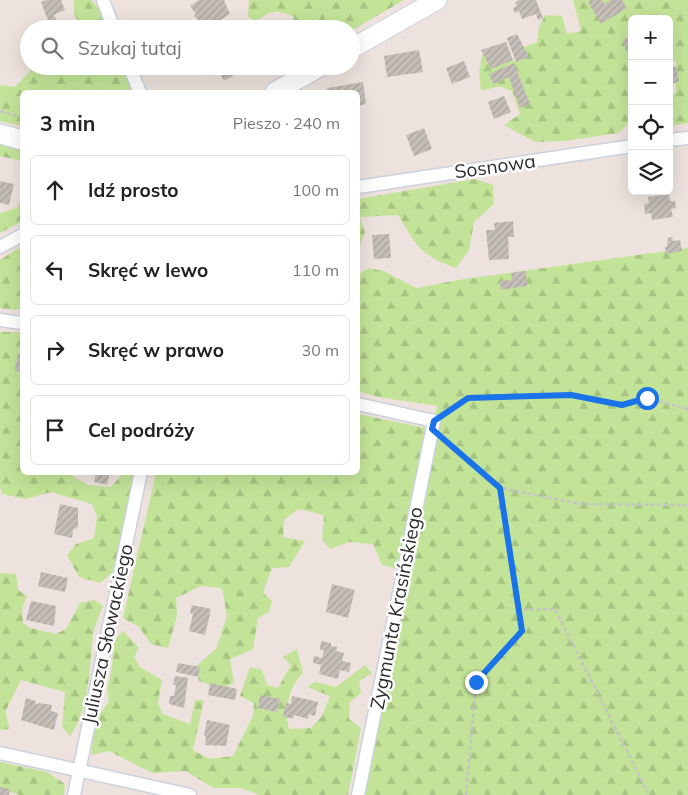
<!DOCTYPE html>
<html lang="pl">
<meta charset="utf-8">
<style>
:root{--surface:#fff;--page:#f2f2f2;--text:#222;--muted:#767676;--line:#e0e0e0}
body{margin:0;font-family:Mulish,sans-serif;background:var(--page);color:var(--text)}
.controls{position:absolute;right:15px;top:15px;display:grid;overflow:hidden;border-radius:8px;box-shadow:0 5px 20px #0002}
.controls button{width:45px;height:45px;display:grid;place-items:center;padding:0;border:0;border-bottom:1px solid var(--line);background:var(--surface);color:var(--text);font:25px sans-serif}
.stop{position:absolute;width:15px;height:15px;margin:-11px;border:4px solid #1a73e8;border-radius:50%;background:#fff}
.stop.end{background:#1a73e8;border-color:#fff;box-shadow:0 1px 5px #0008}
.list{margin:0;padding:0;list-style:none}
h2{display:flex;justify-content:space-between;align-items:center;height:65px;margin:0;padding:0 20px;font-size:21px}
h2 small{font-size:16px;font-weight:400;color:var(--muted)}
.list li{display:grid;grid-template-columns:32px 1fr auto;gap:15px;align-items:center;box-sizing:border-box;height:70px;margin:0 10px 10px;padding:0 10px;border:1px solid var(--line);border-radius:8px}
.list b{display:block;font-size:19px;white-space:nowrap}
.list em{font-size:16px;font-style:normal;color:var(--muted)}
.icon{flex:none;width:28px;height:28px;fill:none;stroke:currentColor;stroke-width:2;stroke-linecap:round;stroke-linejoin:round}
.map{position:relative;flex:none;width:688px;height:795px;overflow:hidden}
.search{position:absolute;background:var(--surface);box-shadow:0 5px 20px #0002;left:20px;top:20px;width:340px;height:55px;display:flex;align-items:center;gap:12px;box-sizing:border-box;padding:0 18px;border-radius:28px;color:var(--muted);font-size:19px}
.panel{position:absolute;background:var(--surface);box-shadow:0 5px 20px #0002;left:20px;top:90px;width:340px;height:385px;border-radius:8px}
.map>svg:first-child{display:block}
.forest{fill:url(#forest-firs)}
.building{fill:url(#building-hatch)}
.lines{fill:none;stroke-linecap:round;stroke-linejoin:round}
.street-casing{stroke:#cbd2dd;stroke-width:15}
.secondary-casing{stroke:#cbd2dd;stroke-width:21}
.path{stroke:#c4c4c4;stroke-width:2.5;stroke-dasharray:4 2.5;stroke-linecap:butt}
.street{stroke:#fff;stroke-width:12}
.secondary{stroke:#fff;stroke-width:19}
.route{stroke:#1a73e8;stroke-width:6}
.labels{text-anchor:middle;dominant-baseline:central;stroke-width:5;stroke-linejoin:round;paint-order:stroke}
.street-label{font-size:19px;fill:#2b2b2b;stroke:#fff}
</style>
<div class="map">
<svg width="688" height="795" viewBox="0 0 688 795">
<defs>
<pattern id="forest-firs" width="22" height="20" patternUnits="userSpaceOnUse" patternTransform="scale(1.25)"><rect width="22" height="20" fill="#c3e498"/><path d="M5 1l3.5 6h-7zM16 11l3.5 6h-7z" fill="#a8c483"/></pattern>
<pattern id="building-hatch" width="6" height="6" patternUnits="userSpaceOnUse" patternTransform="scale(1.25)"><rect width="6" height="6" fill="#c5beb8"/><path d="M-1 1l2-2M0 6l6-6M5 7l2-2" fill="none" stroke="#a9a39e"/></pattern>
</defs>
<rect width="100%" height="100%" fill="#ede2dd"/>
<g class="forest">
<polygon points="74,0 91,0 99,8 104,29 82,29 74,14"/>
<path d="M249 0H404L351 31V29H290L294 17C276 8 271 11 256 21L248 17Z"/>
<polygon points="573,0 688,0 688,123 669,126 669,100 676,91 676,61 669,59 669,19 632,19 632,119 619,133 564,141 535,142 504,125 520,114 512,91 500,86 481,91 479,72 483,53 504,57 517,62 521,48 537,42 539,27 545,15 562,16 567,34 581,31"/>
<polygon points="37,66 124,66 130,74 130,92 22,92 22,126 0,121 0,85 15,87 32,69"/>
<polygon points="0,142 22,148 22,161 0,156"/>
<path d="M475 179 493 185 494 204 474 222 469 250 456 268C418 254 418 247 398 215L360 217 365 233 358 250V199Z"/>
<polygon points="22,197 22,221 0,233 0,213 17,208"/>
<polygon points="22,246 22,308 15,310 0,308 0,260"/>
<polygon points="688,248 688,795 359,795 405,571 382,565 373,544 349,542 330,549 322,539 324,515 298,509 284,520 283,537 305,541 289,567 272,568 263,593 272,601 269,612 258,618 253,649 230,659 234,683 222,689 199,681 196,666 216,649 227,616 222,588 201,586 176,598 177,616 168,648 151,644 139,627 123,618 156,473 358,472 358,414 430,429 414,527 437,406 378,397 358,391 358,275 368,268 384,271 416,288 464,279"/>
<polygon points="0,332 22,332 22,472 73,473 73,476 88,485 111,487 123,473 139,474 112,573 100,583 79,577 67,555 76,544 94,538 97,516 92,504 51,492 25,499 2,494 0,487"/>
<path d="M0 573 16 574 18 590 27 596 22 609 23 623 30 628 56 634 66 629 80 603 95 600 103 606C99 615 95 625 93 635 89 669 90 708 70 736L62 727 65 692 21 680 5 712 10 729 0 730Z"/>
<path d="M123 631 139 648 134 657 140 667 162 680 158 703 163 714 190 724 195 700H204L193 750 209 759 233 756 253 716 254 703 240 696 250 667 262 670 267 685 278 688 291 665 283 657 297 649 303 673C289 686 284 710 289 729L311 728 322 716 330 696 307 687 315 682 336 687 365 665 372 673 359 681 361 693 350 702 349 719 361 728 348 795H260L241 788H213L186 771 152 773 109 751 91 755 96 718 109 702 107 691 112 667 114 641Z"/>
<polygon points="0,762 47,772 65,784 64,795 20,795 0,789"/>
</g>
<g class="building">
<polygon points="46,0 61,0 65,10 54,15 60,29 35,29 49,23 41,2"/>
<polygon points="199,0 224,0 230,14 211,26 207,20 201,23 194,16 196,14 190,6"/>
<polygon points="520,0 536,0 543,18 538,20 536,14 522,19 519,11 515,13 513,8 517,6 515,2"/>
<polygon points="591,0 602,0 604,4 611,0 622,0 627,8 601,24 588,2"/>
<polygon points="517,34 529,57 516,62 507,38"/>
<polygon points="632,37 632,49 626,51 623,39"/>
<polygon points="506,42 513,60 491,69 481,50"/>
<polygon points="419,50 423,72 387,77 384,56"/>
<polygon points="464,61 470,77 452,84 446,68"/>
<polygon points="514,63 530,104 520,108 509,77 493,84 489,74"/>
<polygon points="207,66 244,66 245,68 224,81 218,70 211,74"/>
<polygon points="669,67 676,67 679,81 671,85 672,97 669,97"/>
<polygon points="363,82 366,104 358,106 358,92 328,92 327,88"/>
<polygon points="504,96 511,112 494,119 488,102"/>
<polygon points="424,128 432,149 414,156 406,135"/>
<polygon points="0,181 14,184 9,205 0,203"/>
<polygon points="669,194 670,201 675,201 676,208 671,209 673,217 652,220 651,213 645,214 644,204 649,203 648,197"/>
<polygon points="513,221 514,237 508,237 509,259 489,260 486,230 495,230 494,223"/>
<polygon points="389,234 391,258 374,259 372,235"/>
<polygon points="672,237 673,241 680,240 682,251 666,254 665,247 667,247 668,238"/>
<polygon points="526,271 527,286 501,290 500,281 512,280 511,273"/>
<polygon points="18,353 22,354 22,371 15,370"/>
<polygon points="96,472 110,472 107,485 94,482"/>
<polygon points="60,504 78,508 78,527 73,530 72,538 54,534"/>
<polygon points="41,572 68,578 65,592 38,586"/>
<polygon points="332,584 355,590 348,618 326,612"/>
<polygon points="31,601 56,606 54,626 26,620"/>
<polygon points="192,605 211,609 205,635 189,631 193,614 190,613"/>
<polygon points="321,641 331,643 331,646 337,647 336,651 344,653 342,661 351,663 349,672 340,670 338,679 319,674 321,665 313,663 314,656 322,658 324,650 320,650"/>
<polygon points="178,663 200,667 198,677 176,672"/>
<polygon points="175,676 188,678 184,708 169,704 170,696 174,696 176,685 173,685"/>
<polygon points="210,683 237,689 235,700 208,695"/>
<polygon points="260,695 280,699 277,712 258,708"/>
<polygon points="292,696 318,702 315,716 309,714 308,719 294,715 293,719 283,716 286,703 291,704"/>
<polygon points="26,698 35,701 36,705 39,703 52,705 51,711 58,713 54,730 21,720"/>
<polygon points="207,720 230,725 226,746 205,745 206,737 204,736"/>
<polygon points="0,787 10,789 9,795 0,795"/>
</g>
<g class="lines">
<defs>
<g id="street">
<polyline points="103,0 114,29"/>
<polyline points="129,66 140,92"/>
<polyline points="669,140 688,138"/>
<polyline points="358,187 632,146"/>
<polyline points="0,247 22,235"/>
<polyline points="0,320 22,323"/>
<polyline points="358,404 434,421 358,795"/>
<polyline points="0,753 190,795"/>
<polyline points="74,795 141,472"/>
</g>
<g id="secondary">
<polyline points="351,49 437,0"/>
<polyline points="275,92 321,66"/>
<polyline points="0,134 22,140"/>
</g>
</defs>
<use href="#street" class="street-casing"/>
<use href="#secondary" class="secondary-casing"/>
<g class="path">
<polyline points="0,111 22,117"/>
<polyline points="445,413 468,398 571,395 622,405 647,398 688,409"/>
<polyline points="443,439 500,488 581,504 688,505"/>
<polyline points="517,610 555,609 649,795"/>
<polyline points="466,795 476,682 522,631 500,488"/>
</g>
<use href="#street" class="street"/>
<use href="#secondary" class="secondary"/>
</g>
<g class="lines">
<polyline class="route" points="476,682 522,631 500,488 432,429 434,421 468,398 571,395 622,405 647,398"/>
</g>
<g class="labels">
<g class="street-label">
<text transform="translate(495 166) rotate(-8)">Sosnowa</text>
<text transform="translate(396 608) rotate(-79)">Zygmunta Krasińskiego</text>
<text transform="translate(107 634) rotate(-78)">Juliusza Słowackiego</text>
</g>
</g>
</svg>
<div class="controls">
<button>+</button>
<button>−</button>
<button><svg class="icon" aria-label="locate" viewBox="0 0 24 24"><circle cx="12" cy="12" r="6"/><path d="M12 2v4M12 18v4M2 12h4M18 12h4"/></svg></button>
<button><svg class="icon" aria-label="layers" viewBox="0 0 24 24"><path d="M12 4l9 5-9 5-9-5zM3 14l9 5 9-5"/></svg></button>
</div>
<div class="stop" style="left:647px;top:398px"></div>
<div class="stop end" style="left:476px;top:682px"></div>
<div class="search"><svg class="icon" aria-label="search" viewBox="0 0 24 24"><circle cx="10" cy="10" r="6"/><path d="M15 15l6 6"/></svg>Szukaj tutaj</div>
<section class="panel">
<h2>3 min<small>Pieszo · 240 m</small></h2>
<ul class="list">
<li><svg class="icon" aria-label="ahead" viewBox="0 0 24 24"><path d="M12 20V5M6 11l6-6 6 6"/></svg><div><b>Idź prosto</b></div><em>100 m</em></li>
<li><svg class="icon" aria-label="left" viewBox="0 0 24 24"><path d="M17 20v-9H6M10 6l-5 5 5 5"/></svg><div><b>Skręć w lewo</b></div><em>110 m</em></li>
<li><svg class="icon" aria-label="right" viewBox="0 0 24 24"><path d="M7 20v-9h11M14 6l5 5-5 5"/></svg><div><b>Skręć w prawo</b></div><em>30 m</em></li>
<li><svg class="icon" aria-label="arrive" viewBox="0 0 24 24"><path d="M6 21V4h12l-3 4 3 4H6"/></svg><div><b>Cel podróży</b></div></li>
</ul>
</section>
</div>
